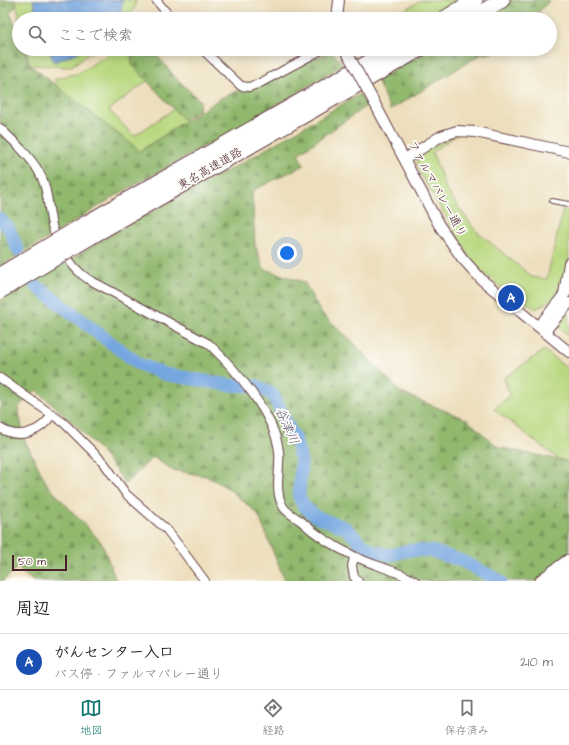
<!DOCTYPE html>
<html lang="ja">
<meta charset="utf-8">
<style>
:root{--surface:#fff;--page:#f6f6f6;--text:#222;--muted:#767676;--line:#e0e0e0;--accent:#0f766e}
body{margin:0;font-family:"Architects Daughter","Klee One",sans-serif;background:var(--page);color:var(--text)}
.scale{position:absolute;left:12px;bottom:10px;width:55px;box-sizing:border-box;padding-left:4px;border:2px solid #4a1f2b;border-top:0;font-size:11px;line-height:14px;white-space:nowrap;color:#4a1f2b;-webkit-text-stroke:3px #fdfcf7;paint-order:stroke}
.you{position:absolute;left:287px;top:253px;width:14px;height:14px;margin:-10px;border:3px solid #fff;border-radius:50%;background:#1a73e8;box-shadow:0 0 0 6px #1a73e833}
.badge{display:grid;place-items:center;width:26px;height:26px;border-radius:50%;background:var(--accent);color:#fff;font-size:13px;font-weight:700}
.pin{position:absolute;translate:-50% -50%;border:2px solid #fff;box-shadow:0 1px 4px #0006}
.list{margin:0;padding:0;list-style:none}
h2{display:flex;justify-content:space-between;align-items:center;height:52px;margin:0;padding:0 16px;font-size:17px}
h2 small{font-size:13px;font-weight:400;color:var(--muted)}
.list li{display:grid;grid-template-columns:26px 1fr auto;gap:12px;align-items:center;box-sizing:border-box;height:56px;padding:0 16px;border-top:1px solid var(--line)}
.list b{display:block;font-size:15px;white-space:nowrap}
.list p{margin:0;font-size:13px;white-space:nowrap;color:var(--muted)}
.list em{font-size:13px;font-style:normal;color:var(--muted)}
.icon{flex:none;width:22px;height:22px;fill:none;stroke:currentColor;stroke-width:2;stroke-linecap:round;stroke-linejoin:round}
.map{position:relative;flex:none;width:569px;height:581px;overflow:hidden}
.search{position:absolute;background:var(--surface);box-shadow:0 2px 10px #0003;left:12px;right:12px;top:12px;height:44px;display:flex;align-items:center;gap:10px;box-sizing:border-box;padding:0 14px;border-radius:22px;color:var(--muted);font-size:15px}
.sheet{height:108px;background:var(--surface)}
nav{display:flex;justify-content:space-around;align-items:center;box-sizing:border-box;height:56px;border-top:1px solid var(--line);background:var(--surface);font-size:11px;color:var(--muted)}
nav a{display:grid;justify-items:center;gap:2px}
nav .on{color:var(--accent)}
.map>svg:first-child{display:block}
.grass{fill:#b8d87f;stroke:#817c55}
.forest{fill:url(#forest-firs);stroke:#6e6c4c}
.water{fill:url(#water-ripples);stroke:#606286}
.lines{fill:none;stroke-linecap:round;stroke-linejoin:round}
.river{stroke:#75a6e0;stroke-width:13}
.service-casing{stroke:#623c41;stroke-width:6}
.minor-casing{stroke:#623c41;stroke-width:10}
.tertiary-casing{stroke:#623c41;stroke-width:12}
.motorway-casing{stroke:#623c41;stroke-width:17}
.service{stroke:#fff;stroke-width:4}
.minor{stroke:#fff;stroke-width:8}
.tertiary{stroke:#fff;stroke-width:10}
.motorway{stroke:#fff;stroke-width:15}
.tertiary-bridge-casing{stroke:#623c41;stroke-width:12;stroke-linecap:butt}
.motorway-bridge-casing{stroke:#623c41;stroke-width:17;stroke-linecap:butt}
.tertiary-bridge{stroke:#fff;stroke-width:10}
.motorway-bridge{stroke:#fff;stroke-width:15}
.labels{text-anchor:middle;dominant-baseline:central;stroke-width:3.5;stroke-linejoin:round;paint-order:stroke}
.street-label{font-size:12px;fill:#4a1f2b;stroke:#fdfcf7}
.water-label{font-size:13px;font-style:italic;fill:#5b5573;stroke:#fdfcf7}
</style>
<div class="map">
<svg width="569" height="581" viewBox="0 0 569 581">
<defs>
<pattern id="forest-firs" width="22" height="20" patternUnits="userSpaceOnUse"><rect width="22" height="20" fill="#92b86e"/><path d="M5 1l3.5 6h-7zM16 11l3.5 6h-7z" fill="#79955b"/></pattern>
<pattern id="water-ripples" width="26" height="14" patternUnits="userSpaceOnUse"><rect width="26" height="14" fill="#75a6e0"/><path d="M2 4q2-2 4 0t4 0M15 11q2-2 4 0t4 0" fill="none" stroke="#6287b6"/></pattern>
</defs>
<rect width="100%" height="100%" fill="#fdfcf7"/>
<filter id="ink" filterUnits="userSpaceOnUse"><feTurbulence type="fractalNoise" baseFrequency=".025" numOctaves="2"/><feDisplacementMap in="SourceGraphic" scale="8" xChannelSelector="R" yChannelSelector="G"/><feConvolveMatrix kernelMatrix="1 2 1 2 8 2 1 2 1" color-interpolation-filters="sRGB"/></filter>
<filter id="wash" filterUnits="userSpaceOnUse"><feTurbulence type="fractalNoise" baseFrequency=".012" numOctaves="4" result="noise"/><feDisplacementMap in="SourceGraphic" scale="16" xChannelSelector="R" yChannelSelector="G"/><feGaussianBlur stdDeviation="0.9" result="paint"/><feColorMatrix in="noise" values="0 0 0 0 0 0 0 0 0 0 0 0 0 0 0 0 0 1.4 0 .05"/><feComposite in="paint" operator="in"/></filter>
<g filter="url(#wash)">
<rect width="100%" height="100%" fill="#eddfbd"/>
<g class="grass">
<polygon points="16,0 136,0 134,10 127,19 19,19"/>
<polygon points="421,0 457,0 427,19 390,19"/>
<polygon points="26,49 96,49 70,67 30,65"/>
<polygon points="116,49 125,49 147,81 109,110 134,136 174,109 185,121 140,151 56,86 55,79 79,73"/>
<polygon points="458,134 432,152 447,191 475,230 532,277 547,279 563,209 569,210 569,281 554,298 536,309 504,290 474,265 420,173 417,163 417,153"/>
<polygon points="569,310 569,336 555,324"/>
<polygon points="544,350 569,370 569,462 558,459 494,409 510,395 504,378"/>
</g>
<g class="forest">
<polygon points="0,0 16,0 16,7 10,12 19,36 19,49 24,49 30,65 140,151 221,98 332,51 343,65 236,129 122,192 0,267"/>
<polygon points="510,0 550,0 532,19 481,19"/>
<polygon points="132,49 152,49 175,77 200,101 199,110 184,120 132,65"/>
<polygon points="431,49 497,49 492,53 480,55 390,110 377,80"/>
<path d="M360 94 366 106 298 154 304 165 252 191 255 245 264 269 304 282 321 313 352 341 401 393 466 419 498 447 569 462V581H286L282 574 258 514 228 488 206 476 172 470 153 457 125 484C102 447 68 418 36 390L18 407 24 439 48 486 102 543 116 581H33L17 568 3 581H0V301L140 218 240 164Z"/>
</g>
<g class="water">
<polygon points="33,0 123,0 119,19 38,19"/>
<polygon points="49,49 86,49 54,62"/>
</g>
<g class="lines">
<g class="river">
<polyline points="0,219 9,229 18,250"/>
<polyline points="35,285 139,364 164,374 228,385 258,386 273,395 296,442 301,461 299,497 304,506 315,516 346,528 361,543 374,552 391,555 409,550 431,551 462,561 500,581"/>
</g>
</g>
</g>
<g filter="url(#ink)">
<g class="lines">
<defs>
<polyline id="service" points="552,201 569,204"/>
<g id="minor">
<polyline points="156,0 172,19"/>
<polyline points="202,49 241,86 249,87 260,83 323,49"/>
<path d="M0 128C15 143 33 158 42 178 49 194 48 212 53 229 60 247 72 269 88 279L209 344C235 369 274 413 279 451 281 469 273 492 284 508 288 513 295 517 301 521 316 535 335 547 354 556 374 566 396 570 415 581"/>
<polyline points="0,378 64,423 104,463 126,494 167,530 205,581"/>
<path d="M0 428C18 440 41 433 52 414"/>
<polyline points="354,557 352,566 354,577 358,581"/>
</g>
<g id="tertiary">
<polyline points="337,19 339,0"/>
<polyline points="374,102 439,225 462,258 482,280 569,352"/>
<polyline points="405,159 441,136 457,131 475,132 569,152"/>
<polyline points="564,294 569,263"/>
<polyline points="539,326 568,290"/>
<polyline points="545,331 569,303"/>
</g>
<g id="motorway">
<polyline points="444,19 475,0"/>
<polyline points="471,19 502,0"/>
<polyline points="85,224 392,49"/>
<polyline points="92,236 420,49"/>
<polyline points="543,581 569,562"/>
<polyline points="562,581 569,576"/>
</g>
</defs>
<use href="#service" class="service-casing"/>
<use href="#minor" class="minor-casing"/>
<use href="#tertiary" class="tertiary-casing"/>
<use href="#motorway" class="motorway-casing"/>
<use href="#service" class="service"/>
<use href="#minor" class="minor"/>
<use href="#tertiary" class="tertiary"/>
<use href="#motorway" class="motorway"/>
<defs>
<polyline id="tertiary-bridge" points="345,49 374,102"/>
<g id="motorway-bridge">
<polyline points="0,275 85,224"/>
<polyline points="0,291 92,236"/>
</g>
</defs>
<use href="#tertiary-bridge" class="tertiary-bridge-casing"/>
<use href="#motorway-bridge" class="motorway-bridge-casing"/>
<use href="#tertiary-bridge" class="tertiary-bridge"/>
<use href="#motorway-bridge" class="motorway-bridge"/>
</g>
</g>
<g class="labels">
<g class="street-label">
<text transform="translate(210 169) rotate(-30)">東名高速道路</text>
<text transform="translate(437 189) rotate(61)">ファルマバレー通り</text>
</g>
<g class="water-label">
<text transform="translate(287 426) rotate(66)">谷津川</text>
</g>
</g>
</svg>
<div class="scale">50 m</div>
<div class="you"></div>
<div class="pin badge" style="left:511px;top:298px;background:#1a4fb4">A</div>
<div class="search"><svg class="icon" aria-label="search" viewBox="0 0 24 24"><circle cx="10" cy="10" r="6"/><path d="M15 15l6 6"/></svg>ここで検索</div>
</div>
<section class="sheet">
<h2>周辺<small></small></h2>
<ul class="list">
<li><span class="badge" style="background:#1a4fb4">A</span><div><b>がんセンター入口</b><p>バス停 · ファルマバレー通り</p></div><em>210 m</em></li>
</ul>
</section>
<nav>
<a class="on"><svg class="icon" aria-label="map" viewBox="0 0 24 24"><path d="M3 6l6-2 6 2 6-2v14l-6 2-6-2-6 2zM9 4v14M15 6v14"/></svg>地図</a>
<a><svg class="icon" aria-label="directions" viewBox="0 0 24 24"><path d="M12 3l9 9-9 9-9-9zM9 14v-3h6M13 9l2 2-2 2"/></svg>経路</a>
<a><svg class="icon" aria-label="saved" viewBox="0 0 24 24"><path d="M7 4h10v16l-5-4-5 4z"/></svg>保存済み</a>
</nav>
